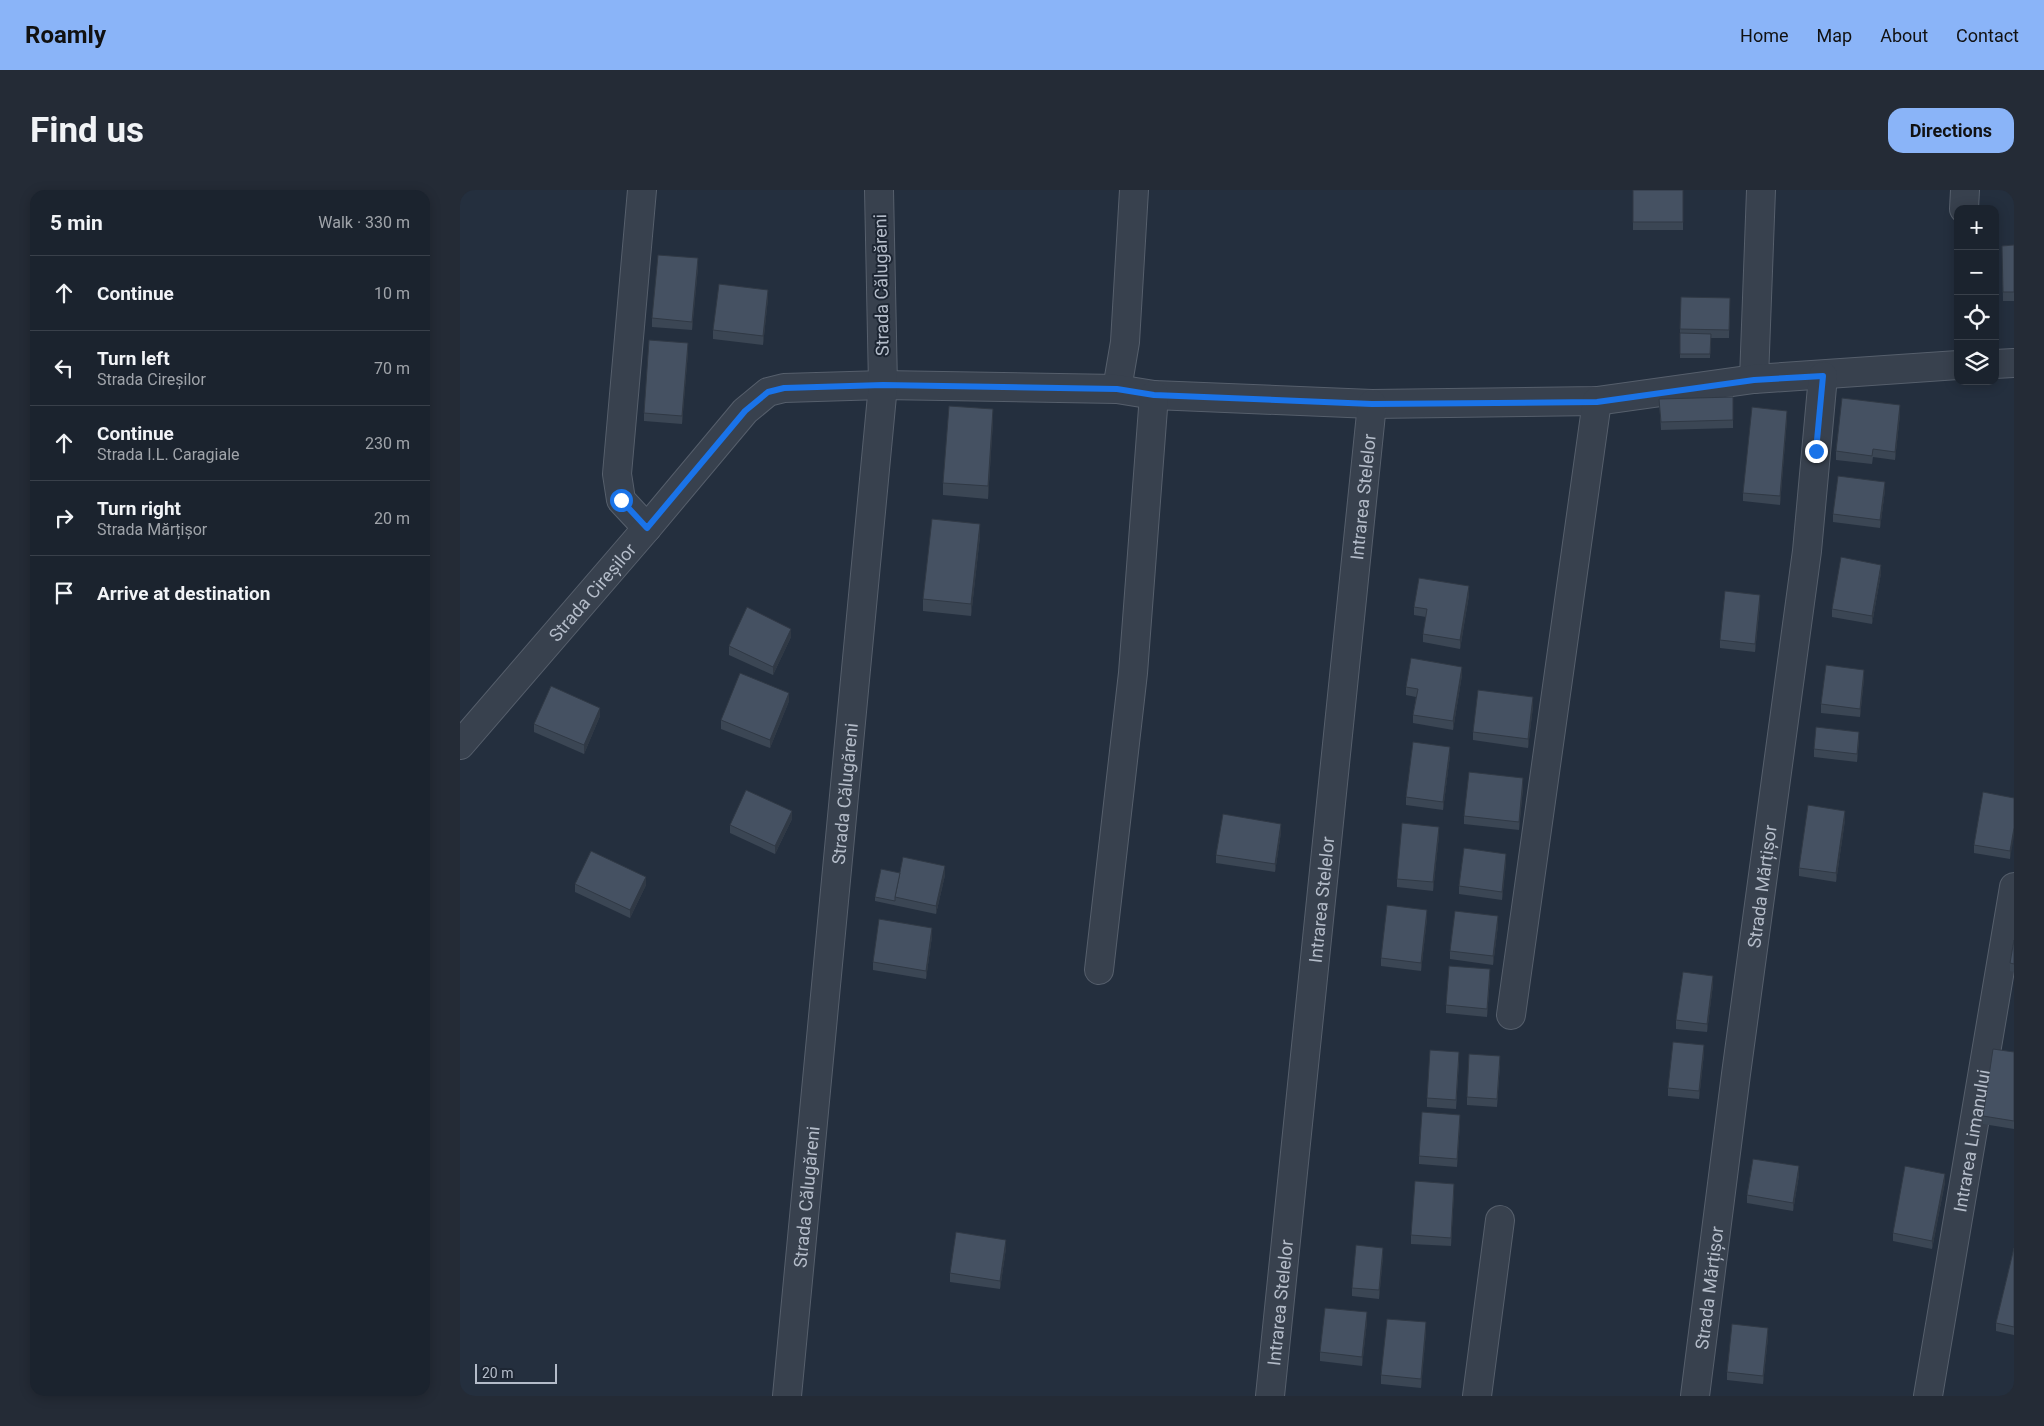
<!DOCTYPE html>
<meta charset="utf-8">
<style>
:root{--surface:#1b232e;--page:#242b36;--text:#f1f3f6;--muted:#a0a4aa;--line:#39404a;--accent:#8ab4f8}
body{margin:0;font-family:Roboto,sans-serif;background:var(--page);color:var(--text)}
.controls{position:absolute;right:15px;top:15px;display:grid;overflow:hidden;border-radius:10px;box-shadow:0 2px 12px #0003}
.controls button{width:45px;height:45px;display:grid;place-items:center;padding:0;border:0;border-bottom:1px solid var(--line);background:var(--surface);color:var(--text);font:25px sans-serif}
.scale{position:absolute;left:15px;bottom:12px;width:82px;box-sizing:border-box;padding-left:5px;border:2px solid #b4bcc9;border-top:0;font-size:14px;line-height:18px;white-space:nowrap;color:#b4bcc9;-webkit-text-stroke:4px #1d2633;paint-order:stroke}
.stop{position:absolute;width:15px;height:15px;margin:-11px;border:4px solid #1a73e8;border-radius:50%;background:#fff}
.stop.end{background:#1a73e8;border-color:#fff;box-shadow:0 1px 5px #0008}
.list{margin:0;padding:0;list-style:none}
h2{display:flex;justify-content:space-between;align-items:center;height:65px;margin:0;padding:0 20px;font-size:21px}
h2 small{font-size:16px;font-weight:400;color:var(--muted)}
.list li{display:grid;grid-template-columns:32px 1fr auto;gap:15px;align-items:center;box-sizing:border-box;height:75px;padding:0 20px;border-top:1px solid var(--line)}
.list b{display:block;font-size:19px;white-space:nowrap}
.list p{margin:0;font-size:16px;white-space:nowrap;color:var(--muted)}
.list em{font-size:16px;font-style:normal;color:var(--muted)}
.icon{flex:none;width:28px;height:28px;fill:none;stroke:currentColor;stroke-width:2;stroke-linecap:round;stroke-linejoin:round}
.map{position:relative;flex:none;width:1554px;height:1206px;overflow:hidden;border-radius:15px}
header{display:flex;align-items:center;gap:30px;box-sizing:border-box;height:70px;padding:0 25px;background:var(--accent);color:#111}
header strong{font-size:24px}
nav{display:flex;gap:28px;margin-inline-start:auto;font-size:18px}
.intro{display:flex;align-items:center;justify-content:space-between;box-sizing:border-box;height:120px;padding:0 30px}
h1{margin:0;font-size:35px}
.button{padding:12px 22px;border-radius:15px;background:var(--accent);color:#111;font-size:18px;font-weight:700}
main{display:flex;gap:30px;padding:0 30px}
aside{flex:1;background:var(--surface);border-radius:15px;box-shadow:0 2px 12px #0003}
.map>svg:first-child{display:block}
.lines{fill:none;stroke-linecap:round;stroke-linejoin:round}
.minor-casing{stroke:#565f6c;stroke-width:30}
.minor{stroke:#38414e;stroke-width:28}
.wall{fill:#3b4654}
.shaded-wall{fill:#303945}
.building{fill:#455162;stroke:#303945}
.route{stroke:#1a73e8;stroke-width:6}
.labels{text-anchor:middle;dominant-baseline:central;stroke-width:4;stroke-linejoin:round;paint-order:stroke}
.street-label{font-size:18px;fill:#b4bcc9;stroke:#1d2633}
</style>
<header>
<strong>Roamly</strong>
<nav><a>Home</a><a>Map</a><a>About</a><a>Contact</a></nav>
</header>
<div class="intro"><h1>Find us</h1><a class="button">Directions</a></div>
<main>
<aside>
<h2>5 min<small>Walk · 330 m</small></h2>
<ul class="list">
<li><svg class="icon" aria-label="ahead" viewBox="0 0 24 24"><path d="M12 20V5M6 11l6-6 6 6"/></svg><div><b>Continue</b></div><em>10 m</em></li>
<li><svg class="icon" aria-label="left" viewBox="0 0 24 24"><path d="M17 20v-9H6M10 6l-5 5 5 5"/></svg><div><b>Turn left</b><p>Strada Cireșilor</p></div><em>70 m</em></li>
<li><svg class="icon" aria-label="ahead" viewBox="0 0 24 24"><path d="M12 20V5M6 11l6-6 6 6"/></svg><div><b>Continue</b><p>Strada I.L. Caragiale</p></div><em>230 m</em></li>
<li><svg class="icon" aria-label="right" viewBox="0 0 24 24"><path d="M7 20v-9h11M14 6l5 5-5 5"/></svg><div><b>Turn right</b><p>Strada Mărțișor</p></div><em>20 m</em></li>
<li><svg class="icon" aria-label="arrive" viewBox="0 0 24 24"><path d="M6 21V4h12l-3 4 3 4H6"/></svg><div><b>Arrive at destination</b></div></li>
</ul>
</aside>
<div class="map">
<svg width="1554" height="1206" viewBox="0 0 1554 1206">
<rect width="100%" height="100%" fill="#242f3e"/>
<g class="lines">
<defs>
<g id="minor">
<polyline points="182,0 157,284 161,310 187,338"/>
<polyline points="1504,19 1505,0"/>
<polyline points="1535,174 1554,173"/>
<polyline points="1294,189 1301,0"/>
<polyline points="657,199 665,152 674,0"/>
<path id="s1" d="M0 555 187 338 285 221 308 202 324 198 423 195 657 199 694 205 912 214 1137 211 1294 189 1498 175"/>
<polyline points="639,780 673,483 694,205"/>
<polyline points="1051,825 1137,211"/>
<path id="s2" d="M327 1206 423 195 419 0"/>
<path id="s3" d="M810 1206 912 214"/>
<polyline points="1017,1206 1040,1030"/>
<path id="s4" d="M1235 1206 1276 884 1347 361 1363 186"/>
<path id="s5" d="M1468 1206 1554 697"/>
</g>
</defs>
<use href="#minor" class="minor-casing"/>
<use href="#minor" class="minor"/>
</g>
<g class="wall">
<rect x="1173" y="0" width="50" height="40"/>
<polygon points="1554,55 1554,111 1543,111 1542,56"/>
<polygon points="238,77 232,140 192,137 192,128"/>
<polygon points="308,108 303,155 253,149 253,140"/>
<polygon points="1270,108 1269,148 1251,148 1250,168 1220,168 1220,139"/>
<polygon points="228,162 222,234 184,231 184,223"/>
<polygon points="1273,207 1273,238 1201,240 1199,209"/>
<polygon points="1440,224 1435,270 1413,267 1412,274 1376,270 1376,261"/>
<polygon points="1327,229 1320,315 1283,311 1283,303"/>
<polygon points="533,231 528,309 483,305 483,293"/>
<polygon points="1425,300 1420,338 1373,332 1373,324"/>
<polygon points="520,346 511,426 463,421 463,409"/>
<polygon points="1421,383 1412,434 1372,427 1372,419"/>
<polygon points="1009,405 1000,459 963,452 963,444 966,427 954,425 954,417"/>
<polygon points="1300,413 1295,462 1260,458 1260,450"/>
<polygon points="331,447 313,485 269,465 269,456"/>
<polygon points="1002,485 993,540 953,533 953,525 956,507 946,505 946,497"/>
<polygon points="1404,488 1400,527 1361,523 1361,514"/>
<polygon points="329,511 310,558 261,539 261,530"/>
<polygon points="1073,516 1068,558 1013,550 1013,542"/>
<polygon points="140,526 124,564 74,542 74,534"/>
<polygon points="1399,550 1397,572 1354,567 1354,559"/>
<polygon points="990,565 983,620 946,615 946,607"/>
<polygon points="1063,597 1059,640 1004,634 1004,626"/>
<polygon points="1554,608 1550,669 1514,663 1514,655"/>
<polygon points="332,629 315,664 270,643 270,635"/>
<polygon points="1385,630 1376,692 1339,686 1339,678"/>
<polygon points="821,642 815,682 756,673 756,665"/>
<polygon points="979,645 973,701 937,697 937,689"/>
<polygon points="1046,672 1042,710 999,704 999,696"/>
<polygon points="440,683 485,685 476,724 415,711 415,707"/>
<polygon points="115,694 186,695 170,728 115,702"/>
<polygon points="967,728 961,781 921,776 921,768"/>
<polygon points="1038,735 1033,775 990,769 990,761"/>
<polygon points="472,746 466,789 413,780 413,772"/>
<polygon points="1554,750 1554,782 1550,781 1550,773"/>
<polygon points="1030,788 1027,827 986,823 986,815"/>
<polygon points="1253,794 1247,842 1216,839 1216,830"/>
<polygon points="1554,862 1554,939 1523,934 1523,926"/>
<polygon points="1244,863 1239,909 1208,906 1208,898"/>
<polygon points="999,871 996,919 967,917 967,908"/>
<polygon points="1040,875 1037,917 1007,915 1007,907"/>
<polygon points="1000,933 997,977 959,974 959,966"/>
<polygon points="1339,985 1333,1021 1287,1013 1287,1005"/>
<polygon points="1485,992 1472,1059 1433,1051 1433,1043"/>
<polygon points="994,1002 991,1056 951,1054 951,1045"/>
<polygon points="546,1058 540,1099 490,1092 490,1083"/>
<polygon points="1554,1058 1554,1145 1536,1141 1536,1133"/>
<polygon points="923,1066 919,1109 892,1106 892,1098"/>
<polygon points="907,1131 902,1176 860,1171 860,1162"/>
<polygon points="966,1141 961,1198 921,1194 921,1185"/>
<polygon points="1308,1147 1303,1194 1267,1190 1267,1182"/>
</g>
<g class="shaded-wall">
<polygon points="238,68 238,77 232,140 232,132"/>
<polygon points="308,100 308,108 303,155 303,146"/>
<polygon points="228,153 228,162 222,234 222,226"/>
<polygon points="1440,215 1440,224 1435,270 1435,262"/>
<polygon points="533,219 533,231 528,309 528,296"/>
<polygon points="1327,221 1327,229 1320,315 1320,306"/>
<polygon points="1425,292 1425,300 1420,338 1420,330"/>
<polygon points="520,334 520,346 511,426 511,414"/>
<polygon points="1421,375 1421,383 1412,434 1412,426"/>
<polygon points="1009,396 1009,405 1000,459 1000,450"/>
<polygon points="1300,405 1300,413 1295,462 1295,454"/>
<polygon points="331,439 331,447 313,485 313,477"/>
<polygon points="1002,477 1002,485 993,540 993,531"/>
<polygon points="1404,480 1404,488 1400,527 1400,519"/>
<polygon points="329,503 329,511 310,558 310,550"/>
<polygon points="1073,507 1073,516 1068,558 1068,549"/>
<polygon points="140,518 140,526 124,564 124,555"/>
<polygon points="1399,542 1399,550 1397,572 1397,564"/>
<polygon points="990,557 990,565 983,620 983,612"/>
<polygon points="1063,588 1063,597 1059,640 1059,632"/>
<polygon points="332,621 332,629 315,664 315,656"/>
<polygon points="1385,621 1385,630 1376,692 1376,683"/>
<polygon points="821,634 821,642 815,682 815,674"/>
<polygon points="979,637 979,645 973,701 973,692"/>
<polygon points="1554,638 1554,646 1550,669 1550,661"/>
<polygon points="1046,664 1046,672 1042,710 1042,702"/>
<polygon points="485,676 485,685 476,724 476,716"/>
<polygon points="186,687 186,695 170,728 170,720"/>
<polygon points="967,720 967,728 961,781 961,773"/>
<polygon points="1038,726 1038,735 1033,775 1033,766"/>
<polygon points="472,738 472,746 466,789 466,781"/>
<polygon points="1030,779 1030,788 1027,827 1027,819"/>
<polygon points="1253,786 1253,794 1247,842 1247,834"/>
<polygon points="1244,855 1244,863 1239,909 1239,901"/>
<polygon points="1000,925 1000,933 997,977 997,969"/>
<polygon points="1339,976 1339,985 1333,1021 1333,1013"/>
<polygon points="1485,984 1485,992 1472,1059 1472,1051"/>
<polygon points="994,994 994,1002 991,1056 991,1048"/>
<polygon points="546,1050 546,1058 540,1099 540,1091"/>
<polygon points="923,1058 923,1066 919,1109 919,1100"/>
<polygon points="907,1122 907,1131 902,1176 902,1167"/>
<polygon points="966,1132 966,1141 961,1198 961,1189"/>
<polygon points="1308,1138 1308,1147 1303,1194 1303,1186"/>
</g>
<g class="building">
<rect x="1173" y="0" width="50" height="32"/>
<polygon points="1554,55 1554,102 1543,102 1542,56"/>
<polygon points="198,65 238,68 232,132 192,128"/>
<polygon points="259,94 308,100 303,146 253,140"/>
<polygon points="1221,107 1270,108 1269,140 1220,139"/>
<polygon points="1220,143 1251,144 1250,164 1220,164"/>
<polygon points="189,150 228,153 222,226 184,223"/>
<polygon points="1273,207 1273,230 1201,232 1199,209"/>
<polygon points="1382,208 1440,215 1435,262 1413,259 1412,266 1376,261"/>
<polygon points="489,216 533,219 528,296 483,293"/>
<polygon points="1292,217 1327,221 1320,306 1283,303"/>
<polygon points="1378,286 1425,292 1420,330 1373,324"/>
<polygon points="472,329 520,334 511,414 463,409"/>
<polygon points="1381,367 1421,375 1412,426 1372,419"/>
<polygon points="959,388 1009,396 1000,450 963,444 967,419 954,417"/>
<polygon points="1265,401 1300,405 1295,454 1260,450"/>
<polygon points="287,417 331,439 313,477 269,456"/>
<polygon points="951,468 1002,477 993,531 953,525 958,499 946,497"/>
<polygon points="1366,475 1404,480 1400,519 1361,514"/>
<polygon points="280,483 329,503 310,550 261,530"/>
<polygon points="91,496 140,518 124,555 74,534"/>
<polygon points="1018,500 1073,507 1068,549 1013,542"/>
<polygon points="1356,537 1399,542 1397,564 1354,559"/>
<polygon points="953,552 990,557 983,612 946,607"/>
<polygon points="1009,582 1063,588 1059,632 1004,626"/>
<polygon points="286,600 332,621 315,656 270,635"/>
<polygon points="1523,602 1554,608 1554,638 1550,661 1514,655"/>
<polygon points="1348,615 1385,621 1376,683 1339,678"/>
<polygon points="763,624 821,634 815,674 756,665"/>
<polygon points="942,633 979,637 973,692 937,689"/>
<polygon points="1004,658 1046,664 1042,702 999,696"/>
<polygon points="131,661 186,687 170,720 115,694"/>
<polygon points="443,667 485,676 476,716 435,707"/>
<polygon points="421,679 440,683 435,707 435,711 415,707"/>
<polygon points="927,715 967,720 961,773 921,768"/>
<polygon points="995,721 1038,726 1033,766 990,761"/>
<polygon points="419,729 472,738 466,781 413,772"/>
<polygon points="1554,750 1554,774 1550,773"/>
<polygon points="989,776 1030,779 1027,819 986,815"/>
<polygon points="1223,782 1253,786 1247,834 1216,830"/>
<polygon points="1213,852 1244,855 1239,901 1208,898"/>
<polygon points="1533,859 1554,862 1554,931 1523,926"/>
<polygon points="970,860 999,862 996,910 967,908"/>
<polygon points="1009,864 1040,866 1037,909 1007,907"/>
<polygon points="962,922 1000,925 997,969 959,966"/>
<polygon points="1293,969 1339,976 1333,1013 1287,1005"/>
<polygon points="1445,976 1485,984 1472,1051 1433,1043"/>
<polygon points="955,991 994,994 991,1048 951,1045"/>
<polygon points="496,1042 546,1050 540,1091 490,1083"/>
<polygon points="896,1055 923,1058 919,1100 892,1098"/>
<polygon points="1554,1058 1554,1137 1536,1133"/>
<polygon points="865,1118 907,1122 902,1167 860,1162"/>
<polygon points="927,1129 966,1132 961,1189 921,1185"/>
<polygon points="1272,1134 1308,1138 1303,1186 1267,1182"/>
</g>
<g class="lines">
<polyline class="route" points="161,310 187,338 285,221 308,202 324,198 423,195 657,199 694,205 912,214 1137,212 1294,190 1363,186 1356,261"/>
</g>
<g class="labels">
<g class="street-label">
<text transform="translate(421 95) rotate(-91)">Strada Călugăreni</text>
<text stroke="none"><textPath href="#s3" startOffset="904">Intrarea Stelelor</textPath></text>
<text stroke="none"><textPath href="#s1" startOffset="202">Strada Cireșilor</textPath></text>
<text stroke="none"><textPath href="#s2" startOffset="605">Strada Călugăreni</textPath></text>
<text stroke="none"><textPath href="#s4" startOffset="514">Strada Mărțișor</textPath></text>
<text stroke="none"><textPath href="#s3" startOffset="499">Intrarea Stelelor</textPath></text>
<text stroke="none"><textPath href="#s5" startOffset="259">Intrarea Limanului</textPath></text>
<text stroke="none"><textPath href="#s2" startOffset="200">Strada Călugăreni</textPath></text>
<text stroke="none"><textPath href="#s4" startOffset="109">Strada Mărțișor</textPath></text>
<text stroke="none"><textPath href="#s3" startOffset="94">Intrarea Stelelor</textPath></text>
</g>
</g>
</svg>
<div class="controls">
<button>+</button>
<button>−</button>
<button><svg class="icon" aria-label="locate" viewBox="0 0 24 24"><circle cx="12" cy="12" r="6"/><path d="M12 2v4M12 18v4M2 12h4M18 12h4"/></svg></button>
<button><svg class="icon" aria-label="layers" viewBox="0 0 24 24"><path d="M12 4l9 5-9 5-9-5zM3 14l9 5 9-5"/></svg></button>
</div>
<div class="scale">20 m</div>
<div class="stop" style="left:161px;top:310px"></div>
<div class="stop end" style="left:1356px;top:261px"></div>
</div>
</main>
